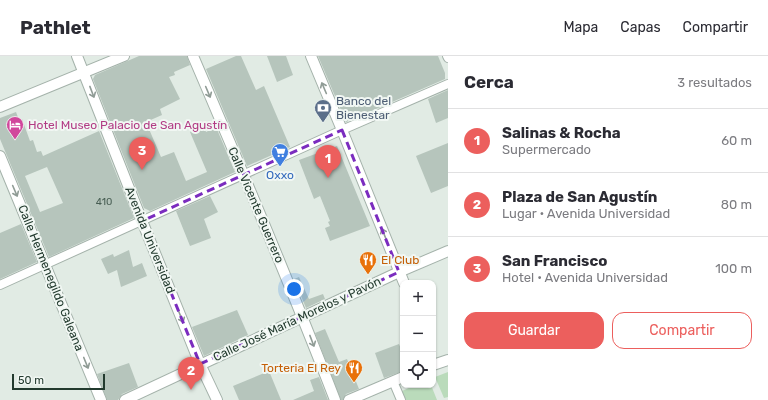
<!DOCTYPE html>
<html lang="es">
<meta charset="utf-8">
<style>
:root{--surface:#fff;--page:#f2f2f3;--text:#2b2b33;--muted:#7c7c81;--line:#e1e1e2;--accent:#ec5f5d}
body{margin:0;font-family:Rubik,sans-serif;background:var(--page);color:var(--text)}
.controls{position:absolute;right:12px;bottom:12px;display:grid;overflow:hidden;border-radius:8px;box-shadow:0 1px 3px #0004}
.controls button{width:36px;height:36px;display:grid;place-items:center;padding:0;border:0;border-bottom:1px solid var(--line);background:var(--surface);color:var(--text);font:20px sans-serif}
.scale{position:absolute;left:12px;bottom:10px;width:93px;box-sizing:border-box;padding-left:4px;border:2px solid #223a2e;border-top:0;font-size:11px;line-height:14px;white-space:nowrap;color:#223a2e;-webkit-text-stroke:3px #f1f7f3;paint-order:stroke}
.you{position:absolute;left:294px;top:233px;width:14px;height:14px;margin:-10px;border:3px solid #fff;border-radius:50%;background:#1a73e8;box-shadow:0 0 0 6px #1a73e833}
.badge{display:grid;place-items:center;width:26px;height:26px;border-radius:50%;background:var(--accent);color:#fff;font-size:13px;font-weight:700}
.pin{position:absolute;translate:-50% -33px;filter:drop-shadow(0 1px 2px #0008)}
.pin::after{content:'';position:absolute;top:21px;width:14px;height:12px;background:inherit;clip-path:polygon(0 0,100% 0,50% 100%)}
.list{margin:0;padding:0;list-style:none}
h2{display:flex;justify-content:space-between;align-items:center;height:52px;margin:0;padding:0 16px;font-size:17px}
h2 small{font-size:13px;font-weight:400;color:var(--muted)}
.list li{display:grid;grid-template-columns:26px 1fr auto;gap:12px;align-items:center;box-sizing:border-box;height:64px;padding:0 16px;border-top:1px solid var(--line)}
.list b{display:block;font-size:15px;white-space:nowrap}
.list p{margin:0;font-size:13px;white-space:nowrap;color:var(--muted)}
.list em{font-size:13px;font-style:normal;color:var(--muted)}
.actions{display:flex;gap:8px;padding:12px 16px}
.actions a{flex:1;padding:9px 0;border:1px solid var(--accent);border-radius:12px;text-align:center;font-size:14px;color:var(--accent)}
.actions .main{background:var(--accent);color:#fff}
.icon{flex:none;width:22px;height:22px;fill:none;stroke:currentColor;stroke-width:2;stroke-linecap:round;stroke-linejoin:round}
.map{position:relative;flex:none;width:448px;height:344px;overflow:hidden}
header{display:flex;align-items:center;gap:24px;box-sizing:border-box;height:56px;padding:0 20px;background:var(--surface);border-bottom:1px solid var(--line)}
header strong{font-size:19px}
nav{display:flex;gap:22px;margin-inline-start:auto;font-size:14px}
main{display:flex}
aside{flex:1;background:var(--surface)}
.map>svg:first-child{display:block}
.green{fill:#badbbb}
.building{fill:#b6c5bc;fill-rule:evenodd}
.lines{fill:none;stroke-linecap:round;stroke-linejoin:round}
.pedestrian-casing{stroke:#a4b2aa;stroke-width:10}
.minor-casing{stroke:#a4b2aa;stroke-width:12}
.pedestrian{stroke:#fff;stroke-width:8}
.minor{stroke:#fff;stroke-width:10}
.oneway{stroke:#909c96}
.marked{fill:none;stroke:#7b2cbf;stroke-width:3;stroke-dasharray:8 5;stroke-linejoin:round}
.labels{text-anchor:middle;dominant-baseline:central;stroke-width:4;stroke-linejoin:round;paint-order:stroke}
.number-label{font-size:10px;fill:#475d52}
.service-label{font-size:12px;fill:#4e5e75;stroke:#f1f7f3;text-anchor:start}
.hotel-label{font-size:12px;fill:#b23c85;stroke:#f1f7f3;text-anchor:start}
.shop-label{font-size:12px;fill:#366cbe;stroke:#f1f7f3}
.street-label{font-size:12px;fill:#223a2e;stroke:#f1f7f3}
.food-label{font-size:12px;fill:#c56008;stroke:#f1f7f3;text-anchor:start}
</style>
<header>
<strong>Pathlet</strong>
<nav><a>Mapa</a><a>Capas</a><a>Compartir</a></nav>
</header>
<main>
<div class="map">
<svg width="448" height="344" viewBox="0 0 448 344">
<rect width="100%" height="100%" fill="#e1ebe4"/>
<g class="green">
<polygon points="448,316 448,341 444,342 435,321"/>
<polygon points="416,329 431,329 437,344 406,344 402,335"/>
</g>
<g class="building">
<polygon points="139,0 187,0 190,9 174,16 175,19 169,21 180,43 160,53 162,59 146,66 161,101 174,96 186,125 207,116 190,76 204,70 206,76 216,71 235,116 150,155 144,152 93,23 95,19"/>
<polygon points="236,0 241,0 256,34 264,30 290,91 247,110 206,13"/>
<polygon points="267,0 286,0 293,19 277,26"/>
<polygon points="318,0 438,0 445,17 445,23 346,66"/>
<polygon points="448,34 448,62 436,67 428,43"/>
<path d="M16 56 19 64 22 63 30 85 33 84 37 96 41 95 43 100 99 75 134 162 49 201 0 83V62ZM47 111 63 147 40 156 25 120Z"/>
<polygon points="448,87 448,130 431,137 416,100"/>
<polygon points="337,90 370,170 330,185 325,172 330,170 328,166 330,165 320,140 314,143 299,104"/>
<polygon points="210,140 218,156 204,163 211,182 190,190 176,155"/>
<polygon points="21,168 37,206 0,223 0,177"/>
<polygon points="129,194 133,211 142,207 147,220 121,231 117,214 108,218 101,203 113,198 114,201"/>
<polygon points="299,221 309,243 323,238 325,243 306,252 294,223"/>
<polygon points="237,254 248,279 204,300 192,271"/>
<polygon points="325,273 339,306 347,303 359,333 346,338 343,344 341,344 315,277"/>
<polygon points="399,288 403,298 403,315 384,322 375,297"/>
<polygon points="129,307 138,331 122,338 118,344 107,344 97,318"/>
<polygon points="269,315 281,344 239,344 233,330"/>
<polygon points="319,321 328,344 293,344 314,335 310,324"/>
</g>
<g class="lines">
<defs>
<g id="pedestrian">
<polyline points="447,0 448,2"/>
<polyline points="0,229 342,74 448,28"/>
<polyline points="393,325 401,344"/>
</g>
<g id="minor">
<polyline points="77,0 142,165 200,308 217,344"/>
<path d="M193 0C242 114 290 228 335 344"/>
<polyline points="311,0 342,74 404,227"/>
<polyline points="0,51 124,0"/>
<polyline points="0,100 101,344"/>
<polyline points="433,309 448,304"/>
<polyline points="125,344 399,216 448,195"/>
<polyline points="349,344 403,321"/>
</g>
</defs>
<use href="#pedestrian" class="pedestrian-casing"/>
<use href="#minor" class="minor-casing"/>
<use href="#pedestrian" class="pedestrian"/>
<use href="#minor" class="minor"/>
</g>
<defs><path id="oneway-shaft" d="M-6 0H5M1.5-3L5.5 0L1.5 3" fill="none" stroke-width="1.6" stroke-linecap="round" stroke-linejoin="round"/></defs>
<g class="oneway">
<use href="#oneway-shaft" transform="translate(324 32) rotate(-113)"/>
<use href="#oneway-shaft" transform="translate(92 36) rotate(69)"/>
<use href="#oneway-shaft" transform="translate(208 36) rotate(67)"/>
<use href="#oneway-shaft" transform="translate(15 135) rotate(67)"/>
<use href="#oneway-shaft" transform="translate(384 178) rotate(-112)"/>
<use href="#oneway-shaft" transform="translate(181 261) rotate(68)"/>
<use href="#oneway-shaft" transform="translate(312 285) rotate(69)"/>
<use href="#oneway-shaft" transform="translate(86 307) rotate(68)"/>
</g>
<path class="marked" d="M342 74 399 216 200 308 142 165Z"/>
<defs>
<symbol id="bank-pin" viewBox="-11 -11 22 30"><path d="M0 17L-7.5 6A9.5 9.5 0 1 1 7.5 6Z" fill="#5c6f8a" stroke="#f1f7f3"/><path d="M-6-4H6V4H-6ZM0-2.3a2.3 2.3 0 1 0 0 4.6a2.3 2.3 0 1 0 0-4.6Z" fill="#fff"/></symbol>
<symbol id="hotel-pin" viewBox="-11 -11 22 30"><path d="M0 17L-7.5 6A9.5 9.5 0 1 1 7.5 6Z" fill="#d1479c" stroke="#f1f7f3"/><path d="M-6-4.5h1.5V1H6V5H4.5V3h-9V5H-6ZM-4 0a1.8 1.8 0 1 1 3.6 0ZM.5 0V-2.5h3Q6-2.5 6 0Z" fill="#fff"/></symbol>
<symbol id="supermarket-pin" viewBox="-11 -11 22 30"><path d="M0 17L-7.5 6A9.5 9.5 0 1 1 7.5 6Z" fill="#3f7fe0" stroke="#f1f7f3"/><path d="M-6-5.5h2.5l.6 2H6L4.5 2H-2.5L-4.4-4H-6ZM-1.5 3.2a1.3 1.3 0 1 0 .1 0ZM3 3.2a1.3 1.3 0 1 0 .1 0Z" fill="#fff"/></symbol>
<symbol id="restaurant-pin" viewBox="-11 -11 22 30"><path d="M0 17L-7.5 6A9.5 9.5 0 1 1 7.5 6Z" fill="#e8710a" stroke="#f1f7f3"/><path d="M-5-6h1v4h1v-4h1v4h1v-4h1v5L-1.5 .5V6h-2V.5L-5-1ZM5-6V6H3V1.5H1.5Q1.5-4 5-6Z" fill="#fff"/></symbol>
</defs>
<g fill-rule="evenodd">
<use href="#bank-pin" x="313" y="42" width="20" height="27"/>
<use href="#hotel-pin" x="5" y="59" width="20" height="27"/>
<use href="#supermarket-pin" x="270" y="86" width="20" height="27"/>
<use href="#restaurant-pin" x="358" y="194" width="20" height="27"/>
<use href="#restaurant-pin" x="344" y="302" width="20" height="27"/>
</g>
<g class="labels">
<g class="number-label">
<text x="104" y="146">410</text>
</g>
<g class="service-label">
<text x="336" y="45">Banco del<tspan x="336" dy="14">Bienestar</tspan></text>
</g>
<g class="hotel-label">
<text x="28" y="69">Hotel Museo Palacio de San Agustín</text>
</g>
<g class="shop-label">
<text x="280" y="119">Oxxo</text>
</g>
<g class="street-label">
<text transform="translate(256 149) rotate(67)">Calle Vicente Guerrero</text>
<text transform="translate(150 184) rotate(68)">Avenida Universidad</text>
<text transform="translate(51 222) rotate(68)">Calle Hermenegildo Galeana</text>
<text transform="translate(297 263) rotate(-25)">Calle José María Morelos y Pavón</text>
</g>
<g class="food-label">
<text x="381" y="204">El Club</text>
<text x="341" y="312" text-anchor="end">Torteria El Rey</text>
</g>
</g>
</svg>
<div class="controls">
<button>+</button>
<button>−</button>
<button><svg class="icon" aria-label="locate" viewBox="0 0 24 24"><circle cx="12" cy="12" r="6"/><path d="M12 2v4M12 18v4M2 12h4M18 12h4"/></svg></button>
</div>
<div class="scale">50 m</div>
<div class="you"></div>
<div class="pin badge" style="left:328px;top:122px">1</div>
<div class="pin badge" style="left:191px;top:334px">2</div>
<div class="pin badge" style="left:142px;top:114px">3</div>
</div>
<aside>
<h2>Cerca<small>3 resultados</small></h2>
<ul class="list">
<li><span class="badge">1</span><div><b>Salinas &amp; Rocha</b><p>Supermercado</p></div><em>60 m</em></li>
<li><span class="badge">2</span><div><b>Plaza de San Agustín</b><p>Lugar · Avenida Universidad</p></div><em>80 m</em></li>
<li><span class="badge">3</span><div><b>San Francisco</b><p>Hotel · Avenida Universidad</p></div><em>100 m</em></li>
</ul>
<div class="actions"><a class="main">Guardar</a><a>Compartir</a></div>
</aside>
</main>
